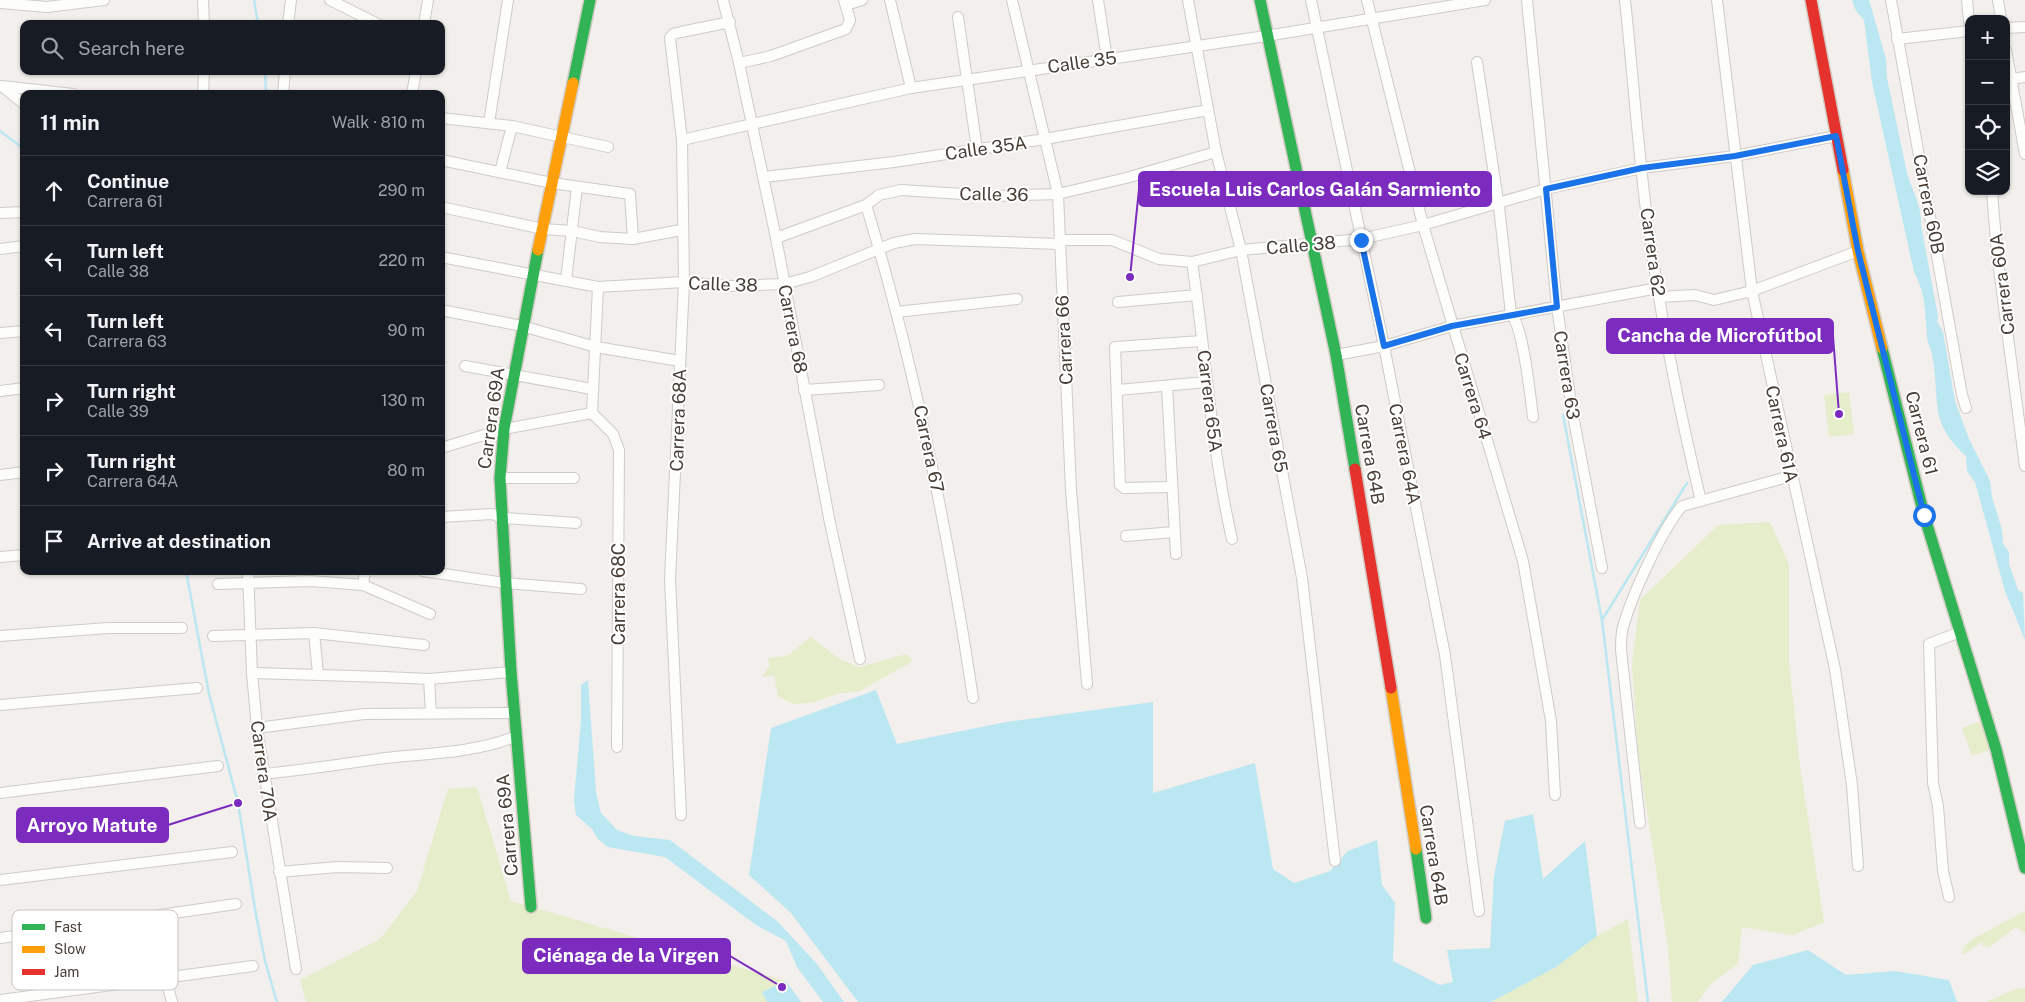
<!DOCTYPE html>
<meta charset="utf-8">
<style>
:root{--surface:#171b24;--page:#20242c;--text:#f1f3f6;--muted:#9ea1a6;--line:#363941}
body{margin:0;font-family:"Public Sans",sans-serif;background:var(--page);color:var(--text)}
.controls{position:absolute;right:15px;top:15px;display:grid;overflow:hidden;border-radius:10px;box-shadow:0 1px 4px #0004}
.controls button{width:45px;height:45px;display:grid;place-items:center;padding:0;border:0;border-bottom:1px solid var(--line);background:var(--surface);color:var(--text);font:25px sans-serif}
.stop{position:absolute;width:15px;height:15px;margin:-11px;border:4px solid #1a73e8;border-radius:50%;background:#fff}
.stop.end{background:#1a73e8;border-color:#fff;box-shadow:0 1px 5px #0008}
.list{margin:0;padding:0;list-style:none}
h2{display:flex;justify-content:space-between;align-items:center;height:65px;margin:0;padding:0 20px;font-size:21px}
h2 small{font-size:16px;font-weight:400;color:var(--muted)}
.list li{display:grid;grid-template-columns:32px 1fr auto;gap:15px;align-items:center;box-sizing:border-box;height:70px;padding:0 20px;border-top:1px solid var(--line)}
.list b{display:block;font-size:19px;white-space:nowrap}
.list p{margin:0;font-size:16px;white-space:nowrap;color:var(--muted)}
.list em{font-size:16px;font-style:normal;color:var(--muted)}
.icon{flex:none;width:28px;height:28px;fill:none;stroke:currentColor;stroke-width:2;stroke-linecap:round;stroke-linejoin:round}
.map{position:relative;flex:none;width:2025px;height:1002px;overflow:hidden}
.search{position:absolute;background:var(--surface);box-shadow:0 1px 4px #0004;left:20px;top:20px;width:425px;height:55px;display:flex;align-items:center;gap:12px;box-sizing:border-box;padding:0 18px;border-radius:10px;color:var(--muted);font-size:19px}
.panel{position:absolute;background:var(--surface);box-shadow:0 1px 4px #0004;left:20px;top:90px;width:425px;height:485px;border-radius:10px}
.map>svg:first-child{display:block}
.green{fill:#e6edca}
.water{fill:#bae7f2}
.lines{fill:none;stroke-linecap:round;stroke-linejoin:round}
.stream{stroke:#bae7f2;stroke-width:2.5}
.street-casing{stroke:#cfcbc7;stroke-width:12}
.fast-casing{stroke:#d3ccc4;stroke-width:14}
.slow-casing{stroke:#d3ccc4;stroke-width:14}
.jam-casing{stroke:#d3ccc4;stroke-width:14}
.street{stroke:#fdfdfc;stroke-width:10}
.fast{stroke:#30b455;stroke-width:11}
.slow{stroke:#ff9f0a;stroke-width:11}
.jam{stroke:#e5322d;stroke-width:11}
.route{stroke:#1a73e8;stroke-width:6}
.labels{text-anchor:middle;dominant-baseline:central;stroke-width:4;stroke-linejoin:round;paint-order:stroke}
.street-label{font-size:18px;fill:#493e36;stroke:#fff}
.key{fill:#fff;stroke:#c8c5c3;stroke-width:1}
.key-label{font-size:14px;fill:#493e36}
.leader{fill:none;stroke:#7b2cbf;stroke-width:2}
.callout-dot{fill:#7b2cbf;stroke:#fff;stroke-width:2}
.callout{fill:#7b2cbf;stroke:#7b2cbf;stroke-width:2}
.callout-label{font-size:19px;text-anchor:middle;font-weight:bold;fill:#fff}
</style>
<div class="map">
<svg width="2025" height="1002" viewBox="0 0 2025 1002">
<rect width="100%" height="100%" fill="#f2efec"/>
<g class="green">
<polygon points="1849,392 1854,434 1829,437 1824,395"/>
<polygon points="1770,522 1789,565 1789,662 1800,766 1824,922 1793,935 1742,927 1738,964 1710,984 1698,1002 1672,1002 1668,947 1638,753 1632,664 1640,600 1718,525"/>
<polygon points="811,637 839,659 859,667 907,654 913,661 860,691 836,694 815,702 793,704 778,696 774,675 762,677 770,665 768,658 787,656"/>
<polygon points="1982,721 1992,749 1972,756 1962,728"/>
<polygon points="477,787 511,901 786,981 762,992 767,1002 306,1002 300,980 380,939 417,891 448,789"/>
<polygon points="2025,911 2025,933 2016,927 1989,947 1983,946 1983,941 1963,955 1963,949 1971,940"/>
<polygon points="1628,919 1638,1002 1491,1002 1556,967 1597,936"/>
<polygon points="2025,988 2025,1002 1987,1002 2013,990"/>
</g>
<g class="water">
<path d="M1852 0H1869L1886 59 1887 78 1907 173C1912 191 1922 205 1921 225L1938 316 1937 321 1943 332 1955 401 1969 439 1990 481 1992 497 2002 530 2003 544 2009 552V564L2018 590 2023 593 2025 640 2005 591 1975 482 1967 471 1966 456C1927 420 1941 400 1932 354 1931 348 1927 342 1927 336 1925 311 1926 295 1914 272L1872 82 1864 20 1856 11Z"/>
<polygon points="588,680 596,792 601,813 617,830 634,836 670,840 777,921 817,964 844,1002 823,1002 797,967 786,941 756,925 665,857 608,847 598,839 592,829 576,815 574,800 581,720 581,685"/>
<polygon points="876,690 897,744 1006,722 1153,702 1153,793 1255,763 1273,869 1294,883 1330,871 1348,851 1377,840 1382,885 1395,903 1393,961 1440,985 1453,982 1447,950 1490,948 1494,876 1505,821 1533,814 1543,879 1585,841 1597,936 1556,967 1491,1002 858,1002 791,913 749,875 771,728"/>
<polygon points="1808,950 1846,975 1895,971 1949,980 1957,1002 1722,1002 1753,965"/>
<polygon points="786,981 801,1002 767,1002 762,992"/>
</g>
<g class="lines">
<g class="stream">
<polyline points="254,0 258,24"/>
<polyline points="265,71 266,94"/>
<polyline points="0,131 24,149"/>
<polyline points="1563,415 1602,620 1648,1002"/>
<polyline points="186,571 209,694 238,803 256,915 265,961 277,1002"/>
<polyline points="1602,620 1687,483"/>
</g>
<defs>
<g id="street">
<polyline points="203,0 204,24"/>
<polyline points="330,0 378,24"/>
<polyline points="723,0 739,63 776,238 830,523 860,659"/>
<polyline points="890,0 911,88"/>
<polyline points="1012,0 1058,194 1071,490 1087,684"/>
<polyline points="1098,0 1107,59"/>
<polyline points="1188,0 1216,152 1241,250 1302,578 1335,861"/>
<polyline points="1311,0 1384,346 1445,655 1479,911"/>
<polyline points="1367,0 1423,225 1523,561 1551,721 1555,795"/>
<polyline points="1527,0 1557,307 1572,410 1602,568"/>
<path d="M1625 0C1633 75 1638 151 1648 226 1661 319 1679 410 1701 501"/>
<polyline points="1717,0 1752,291 1835,669 1852,785 1858,866"/>
<polyline points="1891,0 1962,395 1966,408"/>
<polyline points="1967,0 1969,21"/>
<polyline points="1998,0 2001,19"/>
<polyline points="0,3 47,7 104,0"/>
<polyline points="846,5 862,0"/>
<polyline points="958,17 977,149"/>
<polyline points="288,24 291,0"/>
<polyline points="424,24 428,0"/>
<polyline points="2006,28 2025,27"/>
<polyline points="1897,39 1969,31"/>
<polyline points="2006,50 2025,154"/>
<path d="M1477 62 1499 207 1511 314C1524 328 1530 396 1533 417"/>
<polyline points="739,63 771,56 846,29 850,20 844,0"/>
<polyline points="2011,79 2025,77"/>
<polyline points="2,86 73,94"/>
<polyline points="3,87 24,104"/>
<polyline points="203,94 204,71"/>
<polyline points="283,94 285,71"/>
<polyline points="412,94 416,71"/>
<polyline points="441,118 512,126 608,147"/>
<polyline points="489,123 508,0"/>
<polyline points="682,140 911,88 1266,36 1485,0"/>
<polyline points="441,160 552,183 630,194 633,239"/>
<polyline points="500,172 512,126"/>
<polyline points="764,177 894,162 1045,139 1208,110"/>
<polyline points="1992,191 1997,254 2025,466"/>
<path d="M866 205C915 366 948 531 973 698"/>
<polyline points="441,207 543,229 572,231 600,237 633,239 681,230"/>
<polyline points="0,213 24,212"/>
<polyline points="776,238 866,205 879,195 901,190 993,196 1058,194 1126,178 1216,152"/>
<polyline points="1059,240 1112,240 1159,259 1192,262 1241,250 1361,239 1423,225 1546,189 1642,168 1735,156 1836,136"/>
<polyline points="0,249 24,246"/>
<polyline points="441,257 598,287 684,282 729,286 784,284 810,277 894,243 915,239 1059,244"/>
<path d="M1192 262C1206 354 1211 448 1232 539"/>
<polyline points="566,280 577,187"/>
<polyline points="1659,297 1695,295 1714,300 1752,291 1858,251"/>
<polyline points="1118,302 1197,295"/>
<polyline points="441,310 522,326 596,347 680,361"/>
<polyline points="896,312 1017,299"/>
<polyline points="0,333 24,331"/>
<polyline points="1336,355 1384,346 1452,326 1658,288"/>
<polyline points="465,366 592,389"/>
<polyline points="1167,386 1176,554"/>
<polyline points="804,390 879,385"/>
<polyline points="1118,390 1206,382"/>
<polyline points="0,391 24,388"/>
<polyline points="592,413 598,287"/>
<polyline points="441,448 504,429 592,413 613,434 619,450 617,747"/>
<polyline points="0,475 24,472"/>
<polyline points="500,478 574,478"/>
<polyline points="1171,487 1124,488 1120,485 1115,347 1202,341"/>
<polyline points="441,517 492,514 503,518 576,523"/>
<polyline points="1126,536 1174,532"/>
<polyline points="0,557 24,555"/>
<polyline points="248,571 252,673 257,728 296,969"/>
<polyline points="423,571 505,583 581,589"/>
<polyline points="218,584 310,581 363,585 430,614"/>
<polyline points="363,585 365,571"/>
<polyline points="314,633 318,674"/>
<polyline points="0,636 108,628 182,628"/>
<polyline points="213,636 314,633 424,645"/>
<polyline points="252,673 385,677 429,679 511,672"/>
<polyline points="429,679 431,713"/>
<polyline points="0,705 197,688"/>
<polyline points="257,728 364,714 515,713"/>
<path d="M263 774C304 770 344 764 385 758 431 753 474 753 517 736"/>
<polyline points="0,793 218,766"/>
<polyline points="681,815 670,579 684,282 682,140 670,38 673,34 681,32 730,22"/>
<path d="M1640 823 1621 650C1621 642 1621 634 1623 627 1632 595 1661 531 1682 506L1791 476"/>
<polyline points="279,872 338,867 387,868"/>
<polyline points="0,880 232,852"/>
<polyline points="1949,897 1943,871 1938,806 1933,783 1929,644 1960,632"/>
<polyline points="126,919 135,981"/>
<polyline points="0,938 236,904"/>
<polyline points="166,979 172,1002"/>
<polyline points="0,1000 253,966"/>
</g>
<g id="fast">
<polyline points="1260,0 1336,355 1355,469"/>
<polyline points="573,83 590,0"/>
<polyline points="1882,348 1924,515 1996,749 2025,868"/>
<polyline points="1416,849 1426,918"/>
<polyline points="531,907 511,672 500,478 504,429 538,250"/>
</g>
<g id="slow">
<polyline points="1843,170 1858,251 1882,348"/>
<polyline points="538,250 573,83"/>
<polyline points="1391,688 1416,849"/>
</g>
<g id="jam">
<polyline points="1811,0 1843,170"/>
<polyline points="1355,469 1391,688"/>
</g>
</defs>
<use href="#street" class="street-casing"/>
<use href="#fast" class="fast-casing"/>
<use href="#slow" class="slow-casing"/>
<use href="#jam" class="jam-casing"/>
<use href="#street" class="street"/>
<use href="#fast" class="fast"/>
<use href="#slow" class="slow"/>
<use href="#jam" class="jam"/>
</g>
<g class="lines">
<polyline class="route" points="1361,240 1384,346 1452,326 1557,307 1546,189 1642,168 1735,156 1836,136 1858,251 1924,515"/>
</g>
<g class="labels">
<g class="street-label">
<text transform="translate(1082 62) rotate(-8)">Calle 35</text>
<text transform="translate(986 148) rotate(-8)">Calle 35A</text>
<text transform="translate(994 194) rotate(1)">Calle 36</text>
<text transform="translate(1929 204) rotate(79)">Carrera 60B</text>
<text transform="translate(1301 245) rotate(-5)">Calle 38</text>
<text transform="translate(1653 252) rotate(82)">Carrera 62</text>
<text transform="translate(723 284) rotate(2)">Calle 38</text>
<text transform="translate(2002 284) rotate(-97)">Carrera 60A</text>
<text transform="translate(793 329) rotate(79)">Carrera 68</text>
<text transform="translate(1064 340) rotate(-93)">Carrera 66</text>
<text transform="translate(1567 375) rotate(81)">Carrera 63</text>
<text transform="translate(1473 396) rotate(73)">Carrera 64</text>
<text transform="translate(1210 401) rotate(83)">Carrera 65A</text>
<text transform="translate(491 418) rotate(-82)">Carrera 69A</text>
<text transform="translate(678 420) rotate(-88)">Carrera 68A</text>
<text transform="translate(1274 428) rotate(80)">Carrera 65</text>
<text transform="translate(1922 433) rotate(76)">Carrera 61</text>
<text transform="translate(1782 434) rotate(78)">Carrera 61A</text>
<text transform="translate(929 449) rotate(78)">Carrera 67</text>
<text transform="translate(1370 454) rotate(80)">Carrera 64B</text>
<text transform="translate(1405 454) rotate(79)">Carrera 64A</text>
<text transform="translate(618 594) rotate(-90)">Carrera 68C</text>
<text transform="translate(264 771) rotate(82)">Carrera 70A</text>
<text transform="translate(507 825) rotate(-95)">Carrera 69A</text>
<text transform="translate(1434 855) rotate(81)">Carrera 64B</text>
</g>
</g>
<rect x="12" y="910" width="166" height="80" rx="8" class="key"/>
<rect x="22" y="924" width="23" height="6" fill="#30b455"/>
<rect x="22" y="946" width="23" height="7" fill="#ff9f0a"/>
<rect x="22" y="969" width="23" height="6" fill="#e5322d"/>
<g class="key-label">
<text x="54" y="932">Fast</text>
<text x="54" y="954">Slow</text>
<text x="54" y="977">Jam</text>
</g>
<path class="leader" d="M1130 277L1139 189M1839 414L1833 336M238 803L168 825M782 987L730 956"/>
<g class="callout-dot">
<circle cx="1130" cy="277" r="5"/>
<circle cx="1839" cy="414" r="5"/>
<circle cx="238" cy="803" r="5"/>
<circle cx="782" cy="987" r="5"/>
</g>
<g class="callout">
<rect x="1139" y="172" width="352" height="34" rx="5"/>
<rect x="1607" y="319" width="226" height="34" rx="5"/>
<rect x="17" y="808" width="151" height="34" rx="5"/>
<rect x="523" y="939" width="207" height="34" rx="5"/>
</g>
<g class="callout-label">
<text x="1315" y="196">Escuela Luis Carlos Galán Sarmiento</text>
<text x="1720" y="342">Cancha de Microfútbol</text>
<text x="92" y="832">Arroyo Matute</text>
<text x="626" y="962">Ciénaga de la Virgen</text>
</g>
</svg>
<div class="controls">
<button>+</button>
<button>−</button>
<button><svg class="icon" aria-label="locate" viewBox="0 0 24 24"><circle cx="12" cy="12" r="6"/><path d="M12 2v4M12 18v4M2 12h4M18 12h4"/></svg></button>
<button><svg class="icon" aria-label="layers" viewBox="0 0 24 24"><path d="M12 4l9 5-9 5-9-5zM3 14l9 5 9-5"/></svg></button>
</div>
<div class="stop" style="left:1924px;top:515px"></div>
<div class="stop end" style="left:1361px;top:240px"></div>
<div class="search"><svg class="icon" aria-label="search" viewBox="0 0 24 24"><circle cx="10" cy="10" r="6"/><path d="M15 15l6 6"/></svg>Search here</div>
<section class="panel">
<h2>11 min<small>Walk · 810 m</small></h2>
<ul class="list">
<li><svg class="icon" aria-label="ahead" viewBox="0 0 24 24"><path d="M12 20V5M6 11l6-6 6 6"/></svg><div><b>Continue</b><p>Carrera 61</p></div><em>290 m</em></li>
<li><svg class="icon" aria-label="left" viewBox="0 0 24 24"><path d="M17 20v-9H6M10 6l-5 5 5 5"/></svg><div><b>Turn left</b><p>Calle 38</p></div><em>220 m</em></li>
<li><svg class="icon" aria-label="left" viewBox="0 0 24 24"><path d="M17 20v-9H6M10 6l-5 5 5 5"/></svg><div><b>Turn left</b><p>Carrera 63</p></div><em>90 m</em></li>
<li><svg class="icon" aria-label="right" viewBox="0 0 24 24"><path d="M7 20v-9h11M14 6l5 5-5 5"/></svg><div><b>Turn right</b><p>Calle 39</p></div><em>130 m</em></li>
<li><svg class="icon" aria-label="right" viewBox="0 0 24 24"><path d="M7 20v-9h11M14 6l5 5-5 5"/></svg><div><b>Turn right</b><p>Carrera 64A</p></div><em>80 m</em></li>
<li><svg class="icon" aria-label="arrive" viewBox="0 0 24 24"><path d="M6 21V4h12l-3 4 3 4H6"/></svg><div><b>Arrive at destination</b></div></li>
</ul>
</section>
</div>
